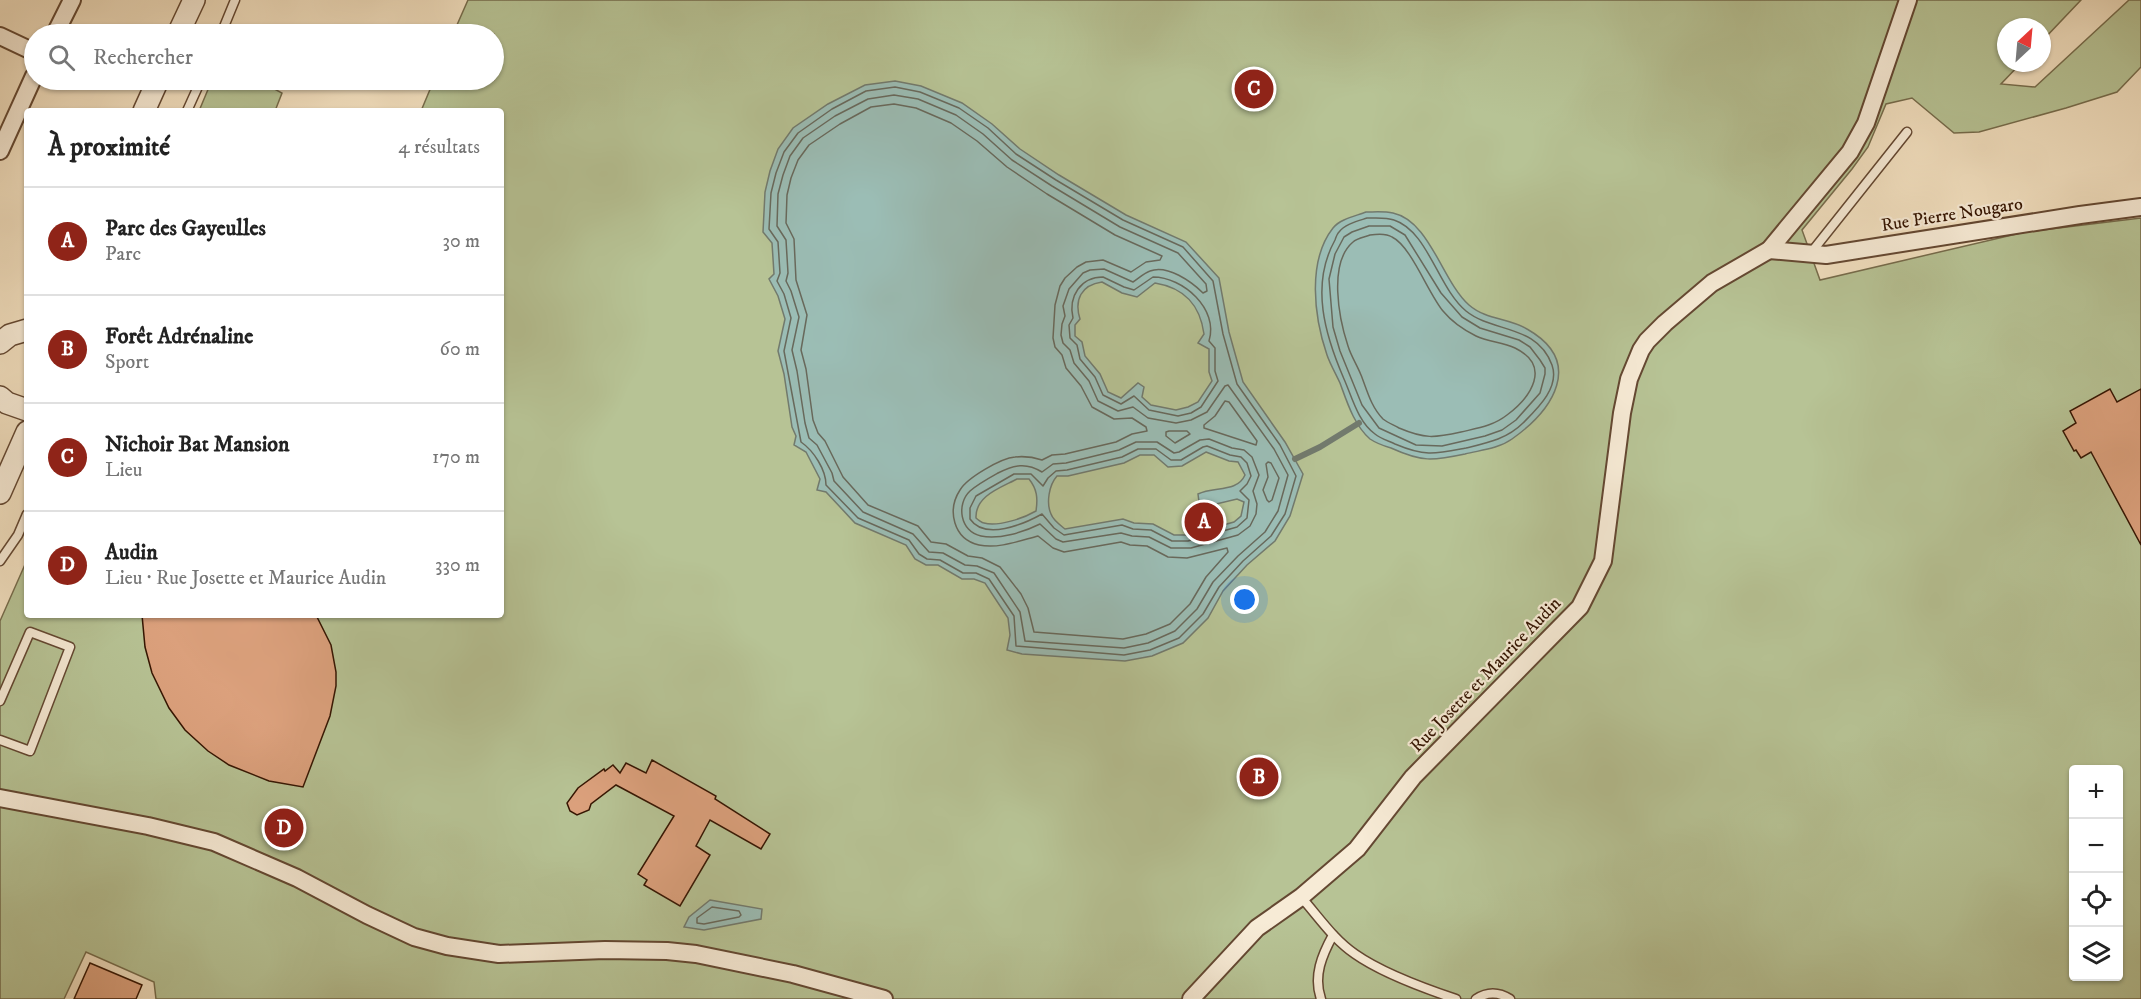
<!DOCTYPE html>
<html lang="fr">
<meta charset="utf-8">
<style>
:root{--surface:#fff;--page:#f6f6f6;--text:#222;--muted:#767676;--line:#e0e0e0;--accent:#8f2418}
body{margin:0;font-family:"IM FELL DW Pica",serif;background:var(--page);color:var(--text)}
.controls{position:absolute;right:18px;bottom:18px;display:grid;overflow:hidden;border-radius:6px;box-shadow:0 2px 4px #0004}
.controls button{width:54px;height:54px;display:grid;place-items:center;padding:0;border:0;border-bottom:2px solid var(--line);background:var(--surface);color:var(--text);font:30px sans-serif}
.compass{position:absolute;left:1997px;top:18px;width:54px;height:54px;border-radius:50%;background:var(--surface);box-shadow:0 2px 4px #0004;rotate:26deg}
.you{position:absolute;left:1245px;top:600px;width:21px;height:21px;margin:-15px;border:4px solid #fff;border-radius:50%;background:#1a73e8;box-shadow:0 0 0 9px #1a73e833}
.badge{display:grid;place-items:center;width:39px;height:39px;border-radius:50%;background:var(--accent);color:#fff;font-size:20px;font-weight:700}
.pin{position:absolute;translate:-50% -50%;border:3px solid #fff;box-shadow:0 2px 6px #0006}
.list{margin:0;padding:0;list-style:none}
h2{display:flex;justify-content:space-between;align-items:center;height:78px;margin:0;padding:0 24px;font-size:26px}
h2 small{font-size:20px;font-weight:400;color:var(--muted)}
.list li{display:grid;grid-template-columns:39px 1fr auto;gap:18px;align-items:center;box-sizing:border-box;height:108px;padding:0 24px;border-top:2px solid var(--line)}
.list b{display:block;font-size:22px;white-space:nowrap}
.list p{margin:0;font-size:20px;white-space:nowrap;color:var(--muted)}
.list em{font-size:20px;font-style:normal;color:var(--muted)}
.icon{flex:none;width:33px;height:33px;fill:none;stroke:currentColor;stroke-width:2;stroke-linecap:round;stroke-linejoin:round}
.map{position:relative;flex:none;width:2141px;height:999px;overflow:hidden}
.search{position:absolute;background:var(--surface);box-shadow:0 2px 4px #0004;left:24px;top:24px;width:480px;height:66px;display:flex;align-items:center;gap:15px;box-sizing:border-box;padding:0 21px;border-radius:33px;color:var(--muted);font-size:22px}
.panel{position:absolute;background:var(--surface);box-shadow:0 2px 4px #0004;left:24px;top:108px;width:480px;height:510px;border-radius:6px}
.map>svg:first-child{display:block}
.green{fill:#b7c395;stroke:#766c4c;stroke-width:1.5;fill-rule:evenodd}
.water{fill:#9bbdb5;stroke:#727a6d;stroke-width:1.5;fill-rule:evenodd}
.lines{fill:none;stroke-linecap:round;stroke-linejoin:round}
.shore{stroke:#68695c;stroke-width:1.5}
.stream{stroke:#727a6d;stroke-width:6}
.building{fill:#dca17d;stroke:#351502;stroke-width:1.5}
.service-casing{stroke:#644832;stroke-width:11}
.minor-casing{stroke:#644832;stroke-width:20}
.tertiary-casing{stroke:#644832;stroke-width:24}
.service{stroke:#f7ebd6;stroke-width:8}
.minor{stroke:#f7ebd6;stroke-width:16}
.tertiary{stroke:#f7ebd6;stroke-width:21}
.labels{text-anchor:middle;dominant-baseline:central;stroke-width:4.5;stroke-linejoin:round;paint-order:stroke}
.street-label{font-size:18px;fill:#351502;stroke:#f7ebd6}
</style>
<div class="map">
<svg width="2141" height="999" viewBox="0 0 2141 999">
<rect width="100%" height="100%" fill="#f2e0c0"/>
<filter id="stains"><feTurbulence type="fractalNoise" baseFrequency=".00333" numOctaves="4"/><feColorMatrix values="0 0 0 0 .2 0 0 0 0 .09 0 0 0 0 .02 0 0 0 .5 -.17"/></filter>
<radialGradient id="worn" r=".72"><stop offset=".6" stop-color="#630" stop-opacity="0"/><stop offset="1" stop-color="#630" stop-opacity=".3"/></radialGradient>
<g class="green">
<path d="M468 0H2081L2042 41V27H2006V63H2021L2001 84 2035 87 2129 0H2141V67L2117 92 2066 108 1979 132 1954 133 1912 98 1886 104 1868 147 1852 169 1802 230 1820 280 2025 232 2141 218V999H156L154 982 86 952 64 999H0V621L27 560V615H501V111H421L434 80H494V34H453ZM2074 770H2118V976H2074Z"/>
<polygon points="212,80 258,80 282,93 275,111 199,111"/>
</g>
<g class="water">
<path d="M895 81 921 86 962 103 992 124 1020 149 1059 175 1126 215 1186 242 1219 278 1229 332 1243 382 1285 442 1303 474 1290 516 1275 541 1247 565 1223 591 1208 618 1183 643 1152 656 1125 661 1022 654 1007 650 1010 635 1008 618 985 583 974 579H962L938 565H926L915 559 906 545 855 523 826 492 817 490 820 479 806 452 794 445 796 436 792 427 784 374 778 351 785 319 778 296 769 279 774 274 772 243 763 232 765 192 770 171 778 149 793 128 828 104 865 85ZM1102 282 1122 293 1137 297 1155 283C1185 288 1200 305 1204 334L1198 343 1209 349V372L1212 381 1198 402 1188 407 1176 410 1151 405 1142 397 1144 387 1138 383 1121 398 1108 392 1100 374 1085 356 1082 342 1075 336V325L1080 319C1074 300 1081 285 1102 282ZM1206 452 1229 461 1238 462 1245 475C1237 493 1214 486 1198 494L1199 502 1212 505 1237 499 1244 502 1241 516 1234 522 1187 535H1174L1153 524 1134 523 1123 519 1065 529C1060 525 1053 520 1051 514 1046 503 1049 485 1057 476H1068L1124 463 1140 455H1154L1168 467 1182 466ZM1017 479H1029C1037 489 1038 498 1036 511 1024 518 998 527 984 523 982 523 977 519 976 518 975 496 1000 488 1017 479Z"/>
<path d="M1366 212C1374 212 1384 211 1393 213 1430 221 1442 281 1469 305 1486 320 1509 318 1527 329 1585 362 1553 410 1512 439 1498 449 1481 450 1465 454 1432 461 1422 462 1391 448 1384 446 1376 443 1370 439 1354 425 1347 402 1340 383 1336 374 1330 364 1327 355 1314 317 1307 261 1333 228 1340 219 1356 216 1366 212Z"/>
<polygon points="710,900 762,909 761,919 704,930 684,927 689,917"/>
</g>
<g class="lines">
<g class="shore">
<path d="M895 87 920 92 959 108 988 128 1016 154 1056 180 1123 220 1183 247 1213 281 1223 334 1237 384 1280 445 1296 476 1285 514 1271 536 1243 561 1219 587 1203 614 1179 638 1150 650 1124 655 1016 646 1014 616 989 579 976 573H963L940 560 927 559 919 554 909 540 858 518 826 485C826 470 814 451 801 442L784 351 791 318 784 294 777 281 780 273 778 242 769 229 771 193 776 173 784 152 798 133 832 109 866 91Z"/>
<path d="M894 95 918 99 956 115 983 134 1012 160 1052 186 1120 227 1178 253 1206 284 1207 291 1203 293C1192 282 1167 264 1150 271 1144 273 1138 279 1133 282L1104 269 1090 270 1083 273 1069 289 1063 306 1065 316 1062 324 1061 335 1063 343 1070 350 1074 363 1089 381 1098 401 1118 411 1133 407 1148 418 1176 423 1191 420 1207 412 1225 386 1228 385 1274 449 1288 475 1278 511 1265 532 1238 556 1213 582 1197 609 1175 631 1148 643 1124 648 1025 641 1020 612 994 573 977 566 965 565 943 553 929 552 913 534 863 512 834 481 832 473 817 445 809 438 805 423 797 371 792 350 799 317 791 291 786 281 788 273 786 240 777 226 778 194 783 175 790 156 803 138 835 116 868 99Z"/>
<path d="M894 104 916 108 951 123 977 141 1007 167 1047 194 1115 235 1162 256 1160 260 1146 262 1131 272 1103 260 1086 262 1077 267 1065 278 1060 286 1055 305 1053 338 1055 347 1062 355 1066 368 1081 386 1092 407 1114 419 1132 418 1146 427 1147 431 1132 434 1116 442 1065 454 1052 455 1042 460C1033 457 1024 456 1015 457 1001 458 967 478 960 490 947 510 953 539 979 545 998 549 1019 541 1038 536L1053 548 1064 552 1121 542 1130 545 1147 546 1168 557 1187 558 1227 548 1228 552 1206 577 1190 604 1170 624 1146 634 1123 639 1034 632 1028 608 1021 594 1000 567 982 558 968 556 946 544 931 542 918 526 868 505 843 477 825 441 818 433 813 420 806 369 801 350 807 315 796 280 794 239 786 223 787 195 791 178 798 160 809 145 840 124 871 107Z"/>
<path d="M1367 218C1376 218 1386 217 1394 220 1428 231 1438 288 1466 311 1493 333 1537 324 1552 365 1560 388 1537 409 1523 423 1507 439 1487 443 1466 448 1435 454 1426 457 1395 444 1389 441 1381 439 1375 434 1358 422 1352 397 1344 379 1325 335 1310 285 1335 240 1336 237 1337 234 1339 232 1345 224 1358 221 1367 218Z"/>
<polygon points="1369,226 1390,226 1405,235 1441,293 1462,317 1480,328 1519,340 1530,347 1540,360 1545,368 1545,374 1540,393 1516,420 1502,430 1485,436 1442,446 1416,445 1379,428 1362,405 1340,351 1333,327 1329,279 1335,254 1344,237 1352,232"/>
<path d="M1370 235C1377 234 1386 233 1392 237 1411 246 1428 293 1443 311 1452 322 1464 330 1476 336 1488 342 1502 342 1515 348 1552 366 1531 397 1507 415 1493 426 1478 428 1461 432 1434 438 1425 439 1399 428 1394 425 1388 423 1383 419 1371 407 1367 390 1361 375 1357 365 1351 356 1348 346 1339 319 1328 263 1353 242 1357 238 1365 237 1370 235Z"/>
<path d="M1103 277 1124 287 1134 290 1153 277C1183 277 1219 309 1209 341L1215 348V371L1218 381 1201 407 1191 413 1178 416 1149 410 1134 396 1121 404 1103 395 1095 377 1080 359 1077 345 1070 338 1069 325 1073 318C1068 296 1081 277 1103 277Z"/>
<polygon points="1225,401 1229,402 1257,441 1256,445 1204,428 1204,425 1215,416"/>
<polygon points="1169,431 1187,431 1190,434 1175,443 1166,436 1166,432"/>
<path d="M1209 439 1232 448 1244 450 1252 457 1259 475 1253 491 1257 504 1256 514 1250 526 1238 535 1191 548H1171L1149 537 1132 536 1121 533 1063 542 1056 539 1040 524C1024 532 999 540 981 536 960 532 956 504 970 491 978 484 989 478 998 473 1014 465 1026 462 1042 472L1053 464 1066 463 1119 450 1136 442H1157L1174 453 1179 452 1200 440Z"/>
<path d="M1207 446 1230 455 1241 457 1247 463 1251 476 1247 484 1240 491 1249 500 1247 518 1237 527 1188 541H1172L1151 530 1133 529 1122 525 1064 535 1054 528 1042 514C1024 524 985 541 970 519V508L976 496 1014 474H1031L1043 486 1048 478 1056 471 1067 470 1122 457 1138 449H1156L1171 460H1181L1203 447Z"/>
<polygon points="1268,462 1271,463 1279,478 1272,500 1269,502 1267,500 1263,490 1268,477 1266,464"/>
<polygon points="712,907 739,911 741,915 739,917 704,924 697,923 697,918"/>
</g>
<polyline class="stream" points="1295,459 1320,447 1359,423"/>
</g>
<g class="building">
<polygon points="2110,389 2117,402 2141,389 2141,545 2091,452 2081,458 2076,450 2074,451 2063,431 2076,423 2070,411"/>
<polygon points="142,615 316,615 331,645 336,672 336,686 330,716 303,787 269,781 229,765 208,751 185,730 169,708 152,673 145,647"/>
<polygon points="652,760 716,796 715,799 770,834 761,849 710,820 696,846 710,855 680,906 644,885 647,880 638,874 674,816 616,785 591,804 589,810 577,815 570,811 567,803 578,788 604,769 605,771 613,765 620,773 626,763 646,773"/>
<polygon points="90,963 142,985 136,999 74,999"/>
</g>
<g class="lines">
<defs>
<g id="service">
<polyline points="221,34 235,0"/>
<polyline points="187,111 201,80"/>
<polyline points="1810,254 1907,132"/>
<polyline points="0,561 18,535 27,514"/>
<polyline points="0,701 30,632 70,647 30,751 0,740"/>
<path d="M1301 897C1318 916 1333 939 1355 954 1382 973 1423 988 1456 999"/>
<path d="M1321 999C1313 976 1322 955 1333 935"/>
<path d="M1476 999C1488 991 1499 992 1510 999"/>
</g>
<g id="minor">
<polyline points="55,34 72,0"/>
<polyline points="0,36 34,52"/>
<polyline points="0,151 34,76"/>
<polyline points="1769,250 1826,255 2080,215 2141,207"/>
<polyline points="0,798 148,826 214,842 297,878 367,915 414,937 447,946 499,954 605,950 667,951 696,954 793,974 884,999"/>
<polyline points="1191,999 1257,928 1301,897 1357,849 1413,777 1580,607 1603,561 1622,413 1629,379 1641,350 1647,341 1665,323 1712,283 1769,250 1850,152 1866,123 1908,0"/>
</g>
<g id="tertiary">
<polyline points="178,34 194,0"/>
<polyline points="144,111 158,80"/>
<polyline points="0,343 10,335 27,330"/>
<polyline points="0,397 7,403 27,410"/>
<polyline points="0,493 27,432"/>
</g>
</defs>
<use href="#service" class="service-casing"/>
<use href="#minor" class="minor-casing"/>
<use href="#tertiary" class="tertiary-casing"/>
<use href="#service" class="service"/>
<use href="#minor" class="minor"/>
<use href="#tertiary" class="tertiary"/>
</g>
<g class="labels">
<g class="street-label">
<text transform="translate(1952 215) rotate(-9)">Rue Pierre Nougaro</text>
<text transform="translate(1486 675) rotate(-46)">Rue Josette et Maurice Audin</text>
</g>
</g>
<rect width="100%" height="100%" filter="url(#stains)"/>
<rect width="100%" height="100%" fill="url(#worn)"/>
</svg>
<div class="controls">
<button>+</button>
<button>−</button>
<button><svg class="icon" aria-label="locate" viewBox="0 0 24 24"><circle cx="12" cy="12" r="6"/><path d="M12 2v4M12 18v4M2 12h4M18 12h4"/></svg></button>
<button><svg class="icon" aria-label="layers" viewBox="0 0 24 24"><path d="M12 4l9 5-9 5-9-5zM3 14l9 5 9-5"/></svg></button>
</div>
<svg class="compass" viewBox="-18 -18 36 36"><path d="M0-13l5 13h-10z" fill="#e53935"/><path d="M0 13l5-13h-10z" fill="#767676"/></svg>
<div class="you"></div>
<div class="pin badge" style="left:1204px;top:522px">A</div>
<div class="pin badge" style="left:1259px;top:777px">B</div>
<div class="pin badge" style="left:1254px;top:89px">C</div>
<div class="pin badge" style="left:284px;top:828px">D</div>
<div class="search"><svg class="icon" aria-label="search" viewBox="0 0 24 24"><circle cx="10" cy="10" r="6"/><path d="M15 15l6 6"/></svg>Rechercher</div>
<section class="panel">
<h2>À proximité<small>4 résultats</small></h2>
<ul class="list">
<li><span class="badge">A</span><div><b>Parc des Gayeulles</b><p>Parc</p></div><em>30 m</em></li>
<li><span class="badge">B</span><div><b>Forêt Adrénaline</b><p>Sport</p></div><em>60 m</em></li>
<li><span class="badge">C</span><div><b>Nichoir Bat Mansion</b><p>Lieu</p></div><em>170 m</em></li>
<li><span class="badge">D</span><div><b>Audin</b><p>Lieu · Rue Josette et Maurice Audin</p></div><em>330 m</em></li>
</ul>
</section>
</div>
